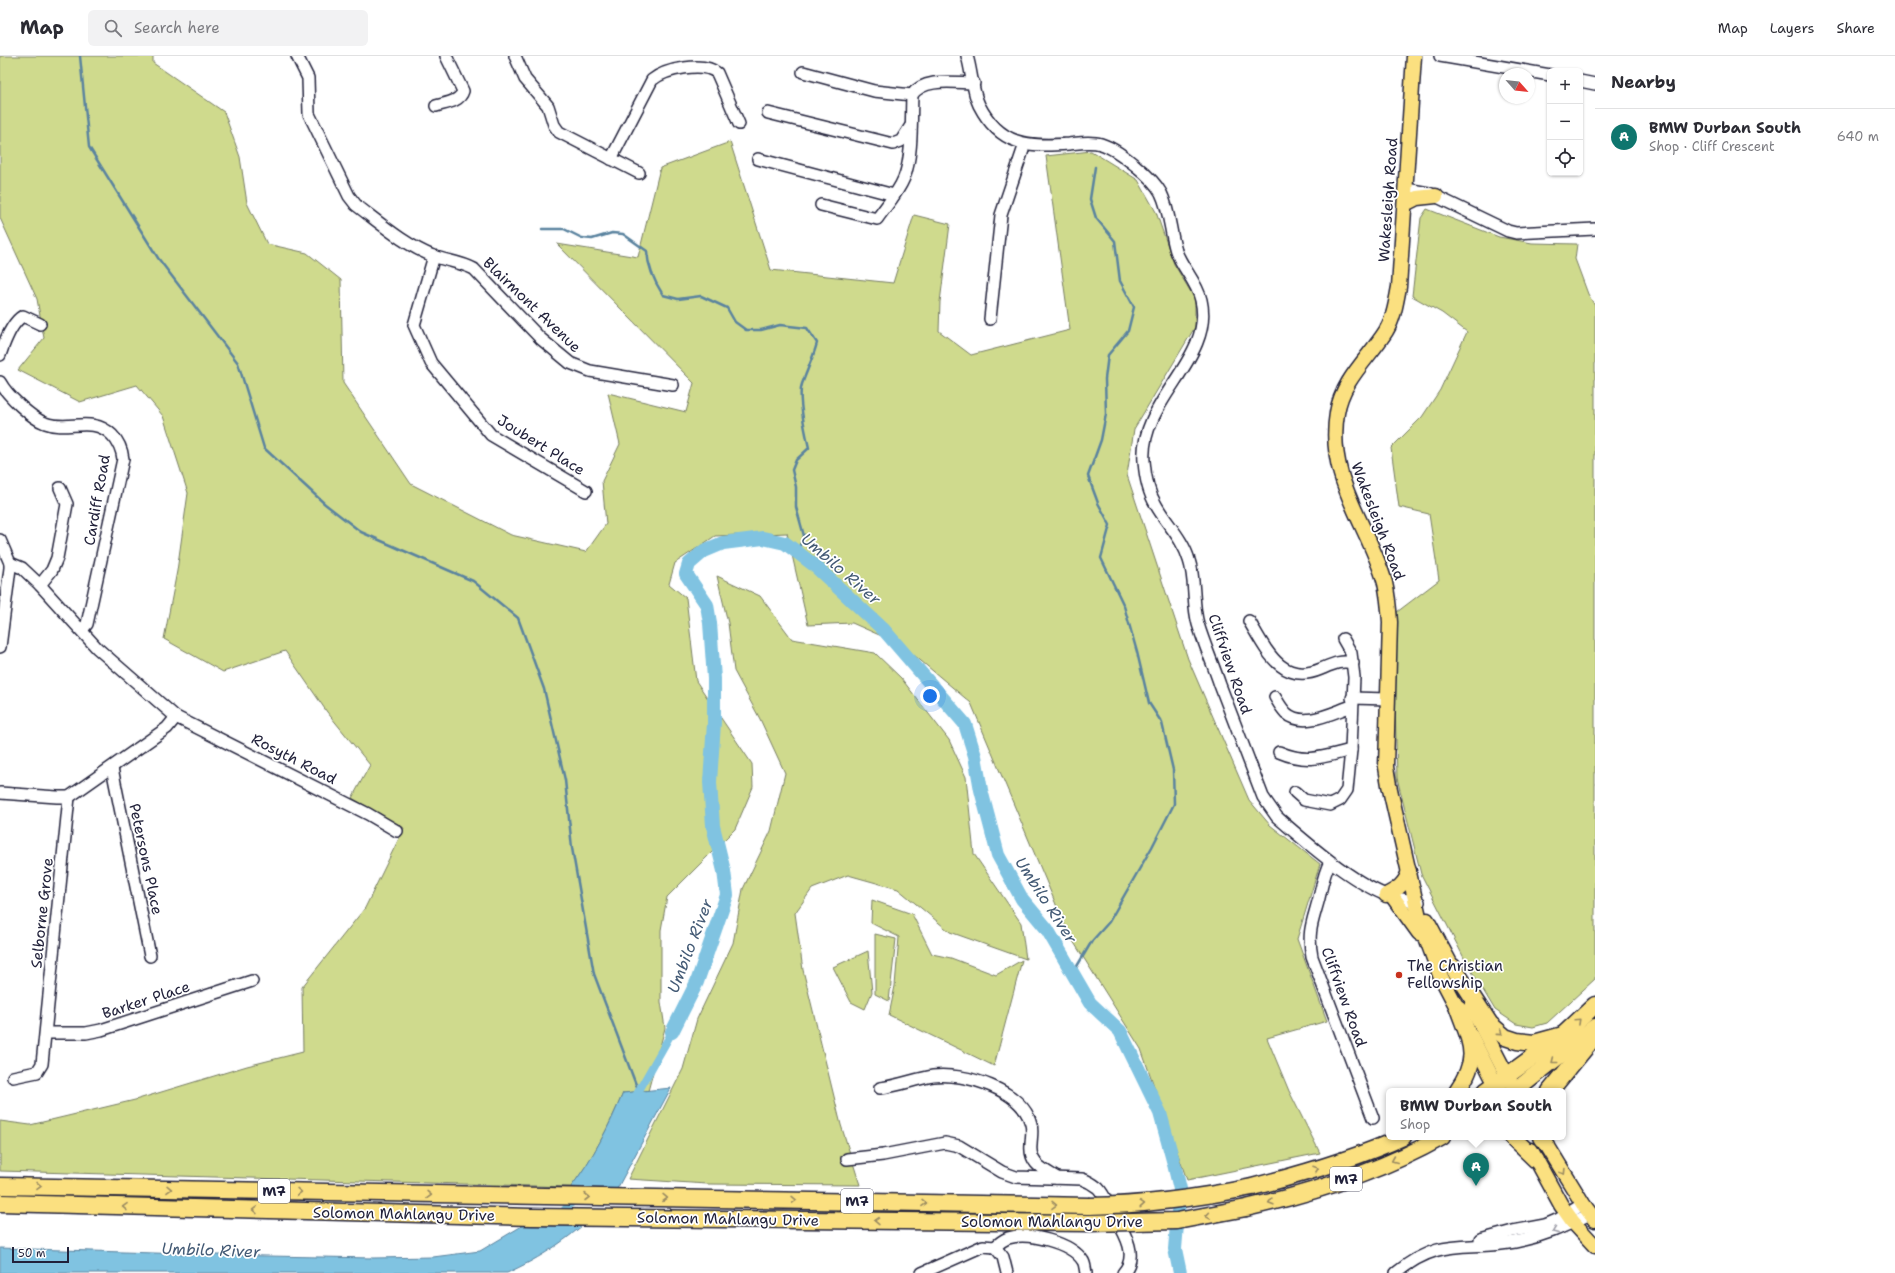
<!DOCTYPE html>
<meta charset="utf-8">
<style>
:root{--surface:#fff;--page:#f2f2f3;--text:#2b2b33;--muted:#7c7c81;--line:#e1e1e2;--accent:#0f766e}
body{margin:0;font-family:"Shantell Sans",sans-serif;background:var(--page);color:var(--text)}
.controls{position:absolute;right:12px;top:12px;display:grid;overflow:hidden;border-radius:6px;box-shadow:0 1px 3px #0004}
.controls button{width:36px;height:36px;display:grid;place-items:center;padding:0;border:0;border-bottom:1px solid var(--line);background:var(--surface);color:var(--text);font:20px sans-serif}
.compass{position:absolute;left:1499px;top:12px;width:36px;height:36px;border-radius:50%;background:var(--surface);box-shadow:0 1px 3px #0004;rotate:117deg}
.scale{position:absolute;left:12px;bottom:10px;width:57px;box-sizing:border-box;padding-left:4px;border:2px solid #22223b;border-top:0;font-size:11px;line-height:14px;white-space:nowrap;color:#22223b;-webkit-text-stroke:3px #fff;paint-order:stroke}
.you{position:absolute;left:930px;top:640px;width:14px;height:14px;margin:-10px;border:3px solid #fff;border-radius:50%;background:#1a73e8;box-shadow:0 0 0 6px #1a73e833}
.badge{display:grid;place-items:center;width:26px;height:26px;border-radius:50%;background:var(--accent);color:#fff;font-size:13px;font-weight:700}
.pin{position:absolute;translate:-50% -33px;filter:drop-shadow(0 1px 2px #0008)}
.pin::after{content:'';position:absolute;top:21px;width:14px;height:12px;background:inherit;clip-path:polygon(0 0,100% 0,50% 100%)}
.popup{position:absolute;left:1386px;top:1032px;width:180px;height:52px;box-sizing:border-box;display:grid;place-content:center;border-radius:6px;background:var(--surface);filter:drop-shadow(0 1px 3px #0005);font-size:13px;white-space:nowrap;color:var(--muted)}
.popup b{font-size:15px;color:var(--text)}
.popup::after{content:'';position:absolute;left:50%;top:100%;margin-left:-8px;border:8px solid transparent;border-top-color:var(--surface)}
.list{margin:0;padding:0;list-style:none}
h2{display:flex;justify-content:space-between;align-items:center;height:52px;margin:0;padding:0 16px;font-size:17px}
h2 small{font-size:13px;font-weight:400;color:var(--muted)}
.list li{display:grid;grid-template-columns:26px 1fr auto;gap:12px;align-items:center;box-sizing:border-box;height:56px;padding:0 16px;border-top:1px solid var(--line)}
.list b{display:block;font-size:15px;white-space:nowrap}
.list p{margin:0;font-size:13px;white-space:nowrap;color:var(--muted)}
.list em{font-size:13px;font-style:normal;color:var(--muted)}
.icon{flex:none;width:22px;height:22px;fill:none;stroke:currentColor;stroke-width:2;stroke-linecap:round;stroke-linejoin:round}
.map{position:relative;flex:none;width:1595px;height:1217px;overflow:hidden}
header{display:flex;align-items:center;gap:24px;box-sizing:border-box;height:56px;padding:0 20px;background:var(--surface);border-bottom:1px solid var(--line)}
header strong{font-size:19px}
nav{display:flex;gap:22px;margin-inline-start:auto;font-size:14px}
.search{width:280px;height:36px;background:var(--page);display:flex;align-items:center;gap:10px;box-sizing:border-box;padding:0 14px;border-radius:6px;color:var(--muted);font-size:15px}
main{display:flex}
aside{flex:1;background:var(--surface)}
.map>svg:first-child{display:block}
.green{fill:#cfda8d;stroke:#787e64}
.water{fill:#80c3e1;stroke:#5a839f}
.lines{fill:none;stroke-linecap:round;stroke-linejoin:round}
.stream{stroke:#5a839f;stroke-width:2.5}
.canal{stroke:#80c3e1;stroke-width:8}
.river{stroke:#80c3e1;stroke-width:14}
.minor-casing{stroke:#22223b;stroke-width:14}
.major-casing{stroke:#22223b;stroke-width:17}
.highway-casing{stroke:#22223b;stroke-width:19}
.minor{stroke:#fff;stroke-width:11}
.major{stroke:#fbe080;stroke-width:14}
.highway{stroke:#fbe080;stroke-width:16}
.highway-bridge-casing{stroke:#22223b;stroke-width:19;stroke-linecap:butt}
.highway-bridge{stroke:#fbe080;stroke-width:16}
.oneway{stroke:#998a61}
.oneway2{stroke:#9c9ca7}
.poi-dot{fill:#c8321e;stroke:#fff;stroke-width:1.5}
.labels{text-anchor:middle;dominant-baseline:central;stroke-width:3.5;stroke-linejoin:round;paint-order:stroke}
.shield{fill:#fff;stroke:#646476;stroke-width:1}
.shield-label{font-size:14px;font-weight:bold;fill:#22223b}
.street-label{font-size:15px;fill:#22223b;stroke:#fff}
.poi-label{font-size:15px;fill:#22223b;stroke:#fff;text-anchor:start}
.water-label{font-size:16px;font-style:italic;fill:#435a75;stroke:#fff}
</style>
<header>
<strong>Map</strong>
<div class="search"><svg class="icon" aria-label="search" viewBox="0 0 24 24"><circle cx="10" cy="10" r="6"/><path d="M15 15l6 6"/></svg>Search here</div>
<nav><a>Map</a><a>Layers</a><a>Share</a></nav>
</header>
<main>
<div class="map">
<svg width="1595" height="1217" viewBox="0 0 1595 1217">
<rect width="100%" height="100%" fill="#fff"/>
<filter id="ink" filterUnits="userSpaceOnUse"><feTurbulence type="fractalNoise" baseFrequency=".025" numOctaves="2"/><feDisplacementMap in="SourceGraphic" scale="8" xChannelSelector="R" yChannelSelector="G"/><feConvolveMatrix kernelMatrix="1 2 1 2 8 2 1 2 1" color-interpolation-filters="sRGB"/></filter>
<g filter="url(#ink)">
<g class="green">
<path d="M0 0H153V7L224 56 240 101 247 147 267 188 307 197 341 224 343 327 411 428 511 479 586 496 606 468 602 425 620 388 608 337 686 356 694 327 557 188 638 201 660 112 730 86 771 214 893 227 914 159 950 168 940 246 939 275 971 299 1070 274 1046 100 1091 95 1138 124 1156 156 1174 208 1195 243V271L1134 373 1127 419 1188 603 1249 744 1270 769 1320 808 1297 883 1327 965 1267 982 1289 1035 1320 1097 1187 1124 1141 993 1068 877 971 647 902 589 852 567 808 569 787 477 715 480 675 507 669 528 686 542 696 625 752 708 753 731 735 773 667 841 661 874V946L665 972 648 1035 623 1037C608 1072 594 1101 571 1131L0 1115V1065L30 1069 135 1044 247 1010 303 996 302 931 365 852 404 772 352 742 370 709 327 656 285 595 223 616 164 583 177 515 188 437 163 360 137 329 80 346 18 314 44 282 37 243 0 162Z"/>
<polygon points="1427,153 1499,181 1532,187 1577,188 1575,203 1588,238 1595,250 1595,923 1547,967 1533,971 1516,968 1495,954 1465,904 1421,818 1397,722 1395,646 1397,556 1439,524 1429,458 1399,451 1391,392 1422,361 1440,334 1467,276 1442,257 1412,240 1421,162"/>
<polygon points="717,520 760,540 792,583 875,597 901,622 949,684 966,721 974,798 1021,867 1026,903 950,876 898,833 848,819 812,833 795,857 803,914 841,1069 860,1129 707,1128 628,1123 683,1013 697,963 733,887 743,833 771,775 785,717 760,663 734,615 728,567"/>
<polygon points="872,844 912,858 932,898 951,902 996,919 1022,904 994,1010 889,959 895,930 899,881 871,867"/>
<polygon points="875,878 896,883 889,945 875,938"/>
<polygon points="868,895 872,936 865,953 851,946 833,911"/>
</g>
<g class="water">
<path d="M671 1032 617 1133 571 1131C593 1102 609 1071 623 1037Z"/>
<path d="M527 1167 582 1170C556 1191 538 1203 507 1217H0V1192L216 1199 373 1202 433 1201 480 1195Z"/>
</g>
<g class="lines">
<g class="stream">
<polyline points="80,0 89,91 158,202 238,307 264,392 325,448 361,476 473,525 518,562 544,633 565,724 572,792 594,918 638,1034"/>
<path d="M542 173H564L582 182 592 183 612 177 623 178 647 195C648 212 654 225 663 239L678 243 701 240 727 252 735 266 746 274H761L780 269 807 272 817 287C813 302 807 314 802 328 797 342 806 378 809 392L796 404 792 414 796 431V451L804 480 797 496"/>
<polyline points="1073,917 1092,885 1109,866 1152,791 1174,748 1173,714 1162,667 1149,647 1137,596 1124,550 1101,502 1110,469 1098,447 1088,420 1101,384 1106,358 1105,323 1108,299 1128,275 1134,251 1120,225 1115,185 1096,162 1090,143 1095,111"/>
</g>
<g class="canal">
<polyline points="633,1045 672,976"/>
<polyline points="558,1161 594,1123"/>
</g>
<polyline class="river" points="672,976 697,926 727,839 724,815 713,770 710,726 714,667 714,623 710,567 707,549 686,518 689,508 704,495 723,487 763,482 785,487 814,509 884,574 965,668 975,700 981,734 998,799 1022,843 1047,873 1090,947 1120,975 1160,1057 1174,1108 1180,1133 1175,1193 1180,1217"/>
<defs>
<g id="minor">
<path d="M297 0 308 22 309 58 349 140 356 149C380 167 405 189 433 200 447 205 461 206 474 213L541 283 570 307 590 315 673 329"/>
<polyline points="515,0 525,23 548,50 554,69 559,76 639,117"/>
<path d="M967 0C972 16 972 35 979 49 1000 90 1028 91 1069 88 1079 87 1091 85 1101 88 1114 92 1126 102 1136 110 1146 118 1155 126 1161 137 1170 155 1170 176 1176 195 1182 212 1197 226 1201 244 1215 303 1139 344 1144 405 1145 419 1148 436 1156 449 1166 467 1183 483 1189 504 1196 524 1192 547 1198 568 1204 588 1213 608 1220 629 1234 666 1249 704 1263 741L1277 761C1307 787 1349 824 1386 839 1397 843 1408 844 1419 846"/>
<polyline points="1440,0 1550,19"/>
<polyline points="803,16 874,35 912,39"/>
<polyline points="1580,25 1595,28"/>
<path d="M436 50C445 47 460 46 463 35L446 0"/>
<polyline points="768,57 893,88 901,85 910,71"/>
<path d="M611 103 652 24C665 13 704 5 717 17L739 68"/>
<polyline points="758,103 894,139"/>
<polyline points="1406,133 1429,137 1508,175 1516,177 1595,173"/>
<path d="M821 149 877 163C886 150 898 137 904 122 913 99 911 63 912 39 924 21 955 27 974 27"/>
<polyline points="434,200 414,269 431,307 491,379 586,435"/>
<polyline points="990,263 1001,159 1025,88"/>
<path d="M0 299C4 287 12 266 23 260L40 268"/>
<path d="M0 326C7 339 31 362 45 367 68 376 92 359 112 379 119 386 122 394 123 403L87 568 82 574"/>
<polyline points="0,484 10,507 10,512 0,591"/>
<polyline points="40,529 52,514 57,502 67,448 60,432"/>
<path d="M1249 565C1266 593 1281 630 1321 613 1333 608 1341 604 1353 607"/>
<path d="M1275 641C1278 646 1281 652 1286 657 1304 673 1333 656 1352 650"/>
<polyline points="1352,642 1388,643"/>
<polyline points="176,661 368,758 397,775"/>
<path d="M1279 696C1307 708 1323 701 1351 694"/>
<polyline points="112,712 150,900"/>
<polyline points="1295,736 1304,744 1330,749 1340,744 1347,734 1351,694 1354,621 1351,597 1343,583"/>
<polyline points="0,737 57,741 69,741 167,672 176,661 97,592 40,529 22,512 10,507"/>
<path d="M1330 806C1324 817 1322 829 1319 842 1313 865 1307 875 1312 901L1373 1062"/>
<polyline points="46,977 86,977 101,974 252,925"/>
<polyline points="13,1021 37,1016 42,1008 69,741"/>
<path d="M880 1032C898 1030 915 1023 933 1020 964 1016 1023 1034 1031 1068 1033 1075 1031 1082 1031 1089 1029 1108 1043 1113 1057 1122"/>
<path d="M847 1103 883 1099 945 1087 959 1090 1002 1116 1016 1121 1082 1123C1088 1125 1093 1128 1098 1132 1104 1138 1107 1147 1111 1154 1121 1172 1141 1198 1123 1217"/>
<polyline points="1480,1184 1513,1175 1545,1169 1559,1163 1583,1148"/>
<path d="M995 1191C999 1187 1003 1184 1008 1182 1028 1176 1071 1186 1083 1205 1085 1208 1085 1213 1086 1217"/>
<polyline points="995,1191 1003,1201 1007,1217"/>
<polyline points="922,1217 983,1190 995,1191"/>
<path d="M1396 1217C1441 1180 1465 1195 1515 1186 1545 1180 1563 1171 1590 1158"/>
</g>
<g id="major">
<path d="M1414 0 1399 231C1396 246 1394 262 1386 275 1369 302 1342 324 1337 357 1326 424 1368 467 1385 527 1388 540 1389 552 1390 566L1386 711 1389 729 1420 865 1440 919 1462 961"/>
<polyline points="1405,148 1417,142 1436,140"/>
<path d="M1386 839C1398 833 1405 828 1409 815"/>
<polyline points="1393,841 1419,877"/>
<polyline points="1427,864 1457,920"/>
<polyline points="1471,950 1515,1035"/>
<polyline points="1471,980 1499,1035"/>
<polyline points="1542,1081 1583,1148 1595,1164"/>
<polyline points="1531,1094 1561,1149 1573,1166 1595,1190"/>
</g>
<g id="highway">
<polyline points="1453,911 1490,968 1505,981 1517,985 1534,987 1563,979"/>
<path d="M1457 1035C1481 1001 1471 988 1458 952"/>
<polyline points="1486,1035 1563,979 1595,949"/>
<polyline points="1515,1035 1595,971"/>
<polyline points="1550,1035 1591,985"/>
<polyline points="1512,1081 1536,1104"/>
<polyline points="1542,1081 1543,1083"/>
<polyline points="0,1130 1089,1150"/>
<path d="M1252 1131C1303 1118 1355 1103 1403 1081"/>
<polyline points="0,1147 532,1161 1089,1167"/>
<path d="M1246 1152C1313 1137 1382 1115 1442 1081"/>
</g>
</defs>
<use href="#minor" class="minor-casing"/>
<use href="#major" class="major-casing"/>
<use href="#highway" class="highway-casing"/>
<use href="#minor" class="minor"/>
<use href="#major" class="major"/>
<use href="#highway" class="highway"/>
<defs>
<g id="highway-bridge">
<path d="M1089 1150C1144 1149 1198 1142 1252 1131"/>
<polyline points="1089,1167 1177,1165 1246,1152"/>
</g>
</defs>
<use href="#highway-bridge" class="highway-bridge-casing"/>
<use href="#highway-bridge" class="highway-bridge"/>
</g>
<defs><path id="oneway-chevron" d="M-2-3.5L2.5 0L-2 3.5" fill="none" stroke-width="1.6" stroke-linecap="round" stroke-linejoin="round"/></defs>
<g class="oneway">
<use href="#oneway-chevron" transform="translate(1578 965) rotate(-43)"/>
<use href="#oneway-chevron" transform="translate(1500 977) rotate(40)"/>
<use href="#oneway-chevron" transform="translate(1554 1005) rotate(142)"/>
<use href="#oneway-chevron" transform="translate(1394 1104) rotate(157)"/>
<use href="#oneway-chevron" transform="translate(1316 1113) rotate(-19)"/>
<use href="#oneway-chevron" transform="translate(1563 1116) rotate(58)"/>
<use href="#oneway-chevron" transform="translate(39 1130) rotate(1)"/>
<use href="#oneway-chevron" transform="translate(169 1133) rotate(1)"/>
<use href="#oneway-chevron" transform="translate(299 1136) rotate(1)"/>
<use href="#oneway-chevron" transform="translate(429 1139) rotate(1)"/>
<use href="#oneway-chevron" transform="translate(587 1141)"/>
<use href="#oneway-chevron" transform="translate(665 1142) rotate(1)"/>
<use href="#oneway-chevron" transform="translate(794 1144) rotate(1)"/>
<use href="#oneway-chevron" transform="translate(1271 1146) rotate(164)"/>
<use href="#oneway-chevron" transform="translate(924 1147) rotate(1)"/>
<use href="#oneway-chevron" transform="translate(1142 1148) rotate(-4)"/>
<use href="#oneway-chevron" transform="translate(1054 1149) rotate(1)"/>
<use href="#oneway-chevron" transform="translate(125 1151) rotate(-179)"/>
<use href="#oneway-chevron" transform="translate(255 1154) rotate(-179)"/>
<use href="#oneway-chevron" transform="translate(1208 1160) rotate(171)"/>
<use href="#oneway-chevron" transform="translate(877 1165) rotate(-179)"/>
</g>
<use class="oneway2" href="#oneway-chevron" transform="translate(1555 1175) rotate(159)"/>
</g>
<circle class="poi-dot" cx="1399" cy="919" r="4"/>
<g class="labels">
<g class="shield">
<rect x="1330" y="1111" width="32" height="24" rx="3"/>
<rect x="258" y="1123" width="32" height="24" rx="3"/>
<rect x="841" y="1133" width="32" height="24" rx="3"/>
</g>
<g class="shield-label">
<text x="1346" y="1123">M7</text>
<text x="274" y="1135">M7</text>
<text x="857" y="1145">M7</text>
</g>
<g class="street-label">
<text transform="translate(1388 144) rotate(-86)">Wakesleigh Road</text>
<text transform="translate(532 249) rotate(44)">Blairmont Avenue</text>
<text transform="translate(541 389) rotate(32)">Joubert Place</text>
<text transform="translate(97 444) rotate(-80)">Cardiff Road</text>
<text transform="translate(1378 465) rotate(69)">Wakesleigh Road</text>
<text transform="translate(1230 608) rotate(71)">Cliffview Road</text>
<text transform="translate(294 703) rotate(27)">Rosyth Road</text>
<text transform="translate(146 803) rotate(78)">Petersons Place</text>
<text transform="translate(42 857) rotate(-84)">Selborne Grove</text>
<text transform="translate(1344 941) rotate(70)">Cliffview Road</text>
<text transform="translate(146 944) rotate(-18)">Barker Place</text>
<text transform="translate(404 1158) rotate(1)">Solomon Mahlangu Drive</text>
<text transform="translate(728 1163) rotate(1)">Solomon Mahlangu Drive</text>
<text x="1052" y="1166">Solomon Mahlangu Drive</text>
</g>
<g class="poi-label">
<text x="1407" y="910">The Christian<tspan x="1407" dy="17">Fellowship</tspan></text>
</g>
<g class="water-label">
<text transform="translate(841 513) rotate(41)">Umbilo River</text>
<text transform="translate(1046 844) rotate(57)">Umbilo River</text>
<text transform="translate(690 890) rotate(-69)">Umbilo River</text>
<text transform="translate(211 1194) rotate(2)">Umbilo River</text>
</g>
</g>
</svg>
<div class="controls">
<button>+</button>
<button>−</button>
<button><svg class="icon" aria-label="locate" viewBox="0 0 24 24"><circle cx="12" cy="12" r="6"/><path d="M12 2v4M12 18v4M2 12h4M18 12h4"/></svg></button>
</div>
<svg class="compass" viewBox="-18 -18 36 36"><path d="M0-13l5 13h-10z" fill="#e53935"/><path d="M0 13l5-13h-10z" fill="#7c7c81"/></svg>
<div class="scale">50 m</div>
<div class="you"></div>
<div class="pin badge" style="left:1476px;top:1130px">A</div>
<div class="popup"><b>BMW Durban South</b>Shop</div>
</div>
<aside>
<h2>Nearby<small></small></h2>
<ul class="list">
<li><span class="badge">A</span><div><b>BMW Durban South</b><p>Shop · Cliff Crescent</p></div><em>640 m</em></li>
</ul>
</aside>
</main>
